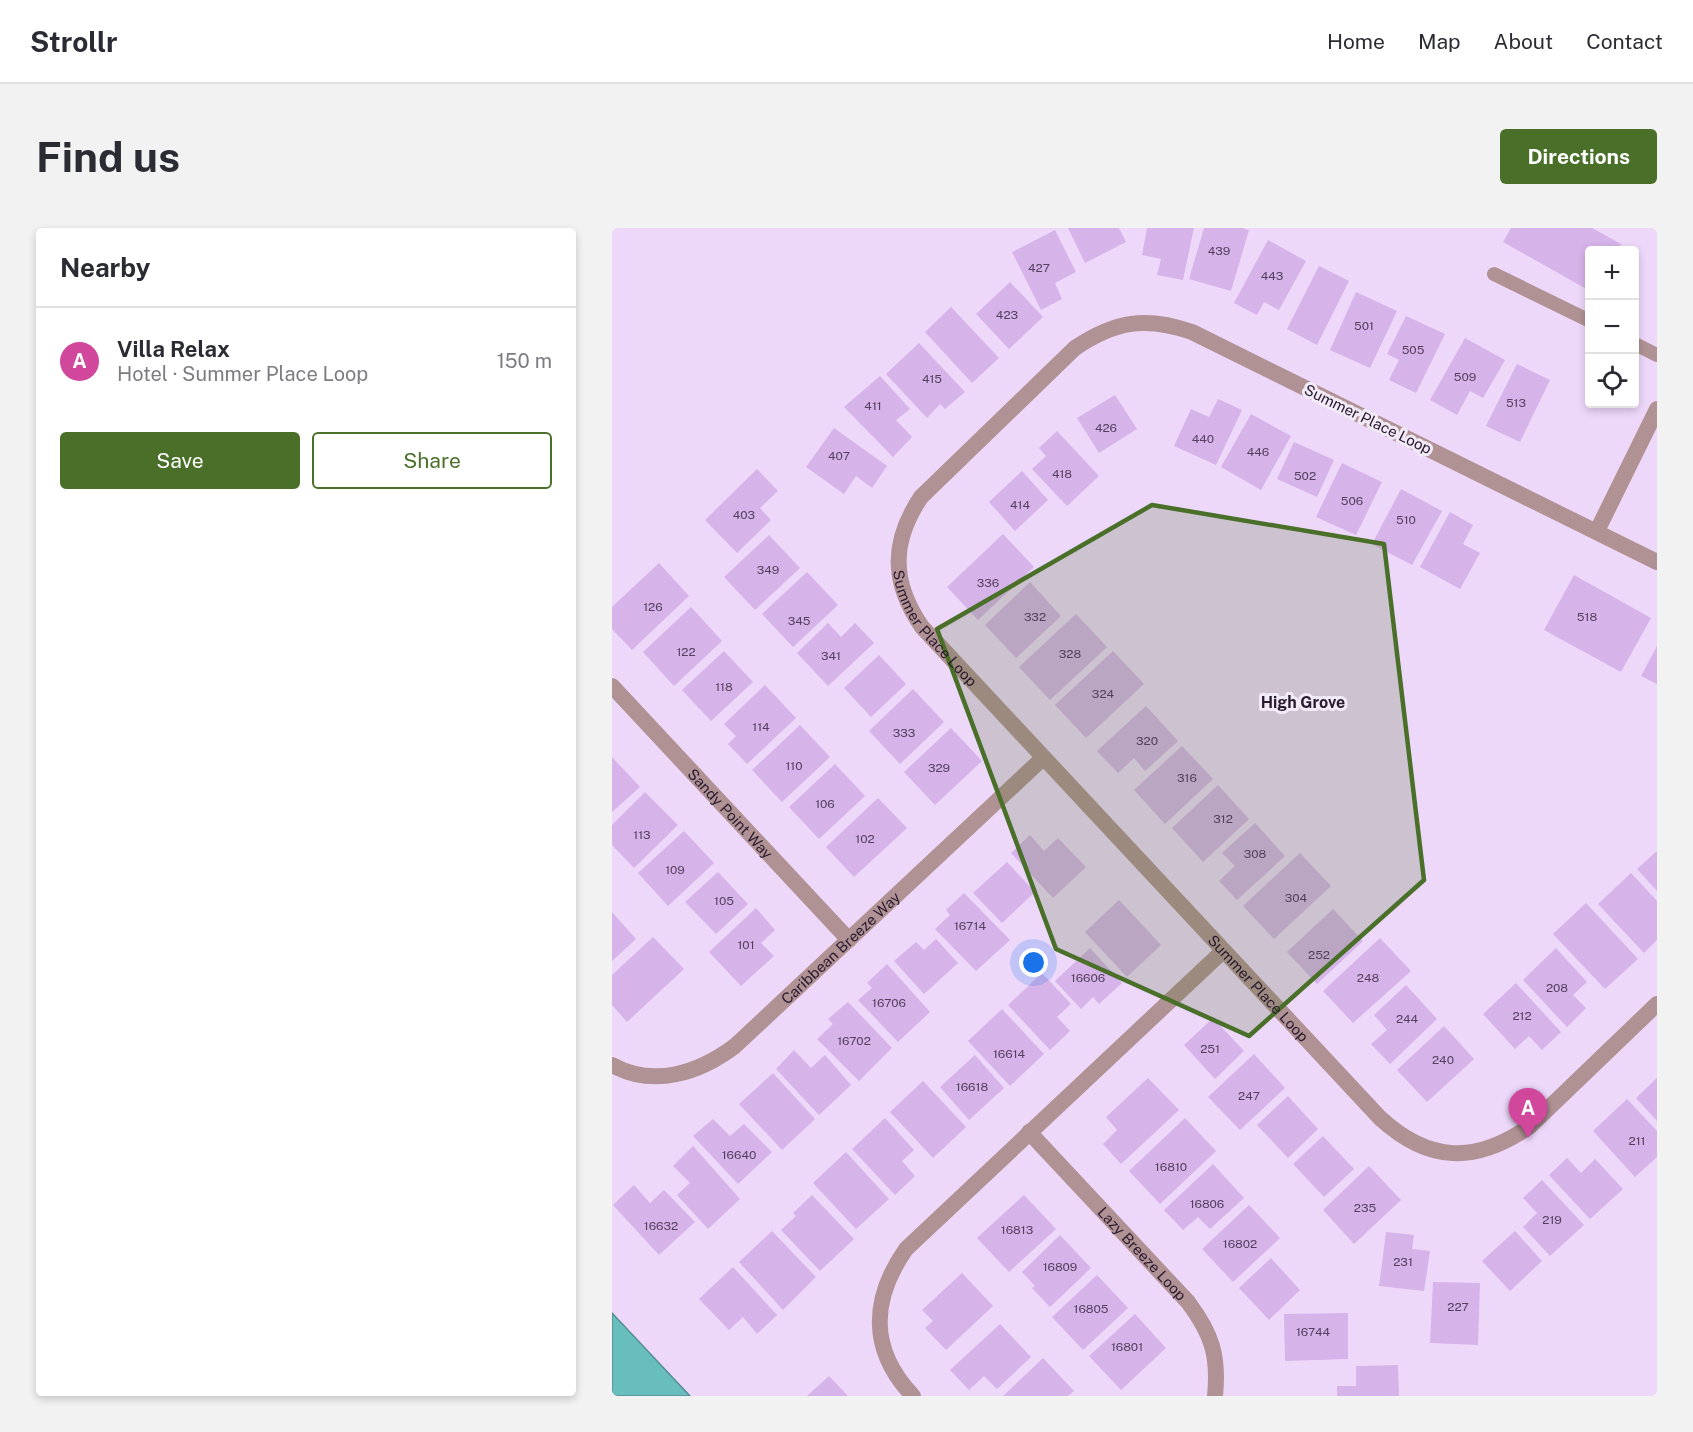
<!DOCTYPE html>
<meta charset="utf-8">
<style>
:root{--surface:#fff;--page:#f2f2f3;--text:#2b2b33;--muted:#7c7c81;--line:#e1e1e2;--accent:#496f29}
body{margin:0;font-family:"Public Sans",sans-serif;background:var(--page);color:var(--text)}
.controls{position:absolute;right:18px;top:18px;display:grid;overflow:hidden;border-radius:6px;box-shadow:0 3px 9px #0003}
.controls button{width:54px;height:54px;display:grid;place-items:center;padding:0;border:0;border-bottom:2px solid var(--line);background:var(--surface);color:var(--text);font:30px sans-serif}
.you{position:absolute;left:422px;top:735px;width:21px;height:21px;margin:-15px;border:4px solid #fff;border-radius:50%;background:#1a73e8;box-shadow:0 0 0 9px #1a73e833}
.badge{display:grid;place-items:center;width:39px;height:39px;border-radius:50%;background:var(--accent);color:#fff;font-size:20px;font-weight:700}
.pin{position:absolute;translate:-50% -50px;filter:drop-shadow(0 2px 3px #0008)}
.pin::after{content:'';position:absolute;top:32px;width:21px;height:18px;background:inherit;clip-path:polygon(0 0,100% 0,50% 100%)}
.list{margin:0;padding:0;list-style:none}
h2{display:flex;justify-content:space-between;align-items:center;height:78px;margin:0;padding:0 24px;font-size:26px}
h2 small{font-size:20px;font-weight:400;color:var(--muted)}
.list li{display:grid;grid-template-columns:39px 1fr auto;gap:18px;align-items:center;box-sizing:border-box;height:108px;padding:0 24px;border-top:2px solid var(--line)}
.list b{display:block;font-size:22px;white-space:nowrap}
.list p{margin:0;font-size:20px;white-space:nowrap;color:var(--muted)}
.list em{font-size:20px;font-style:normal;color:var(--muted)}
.actions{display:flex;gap:12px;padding:18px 24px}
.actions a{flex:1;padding:14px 0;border:2px solid var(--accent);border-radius:6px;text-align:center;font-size:21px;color:var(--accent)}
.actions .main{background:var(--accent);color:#fff}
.icon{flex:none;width:33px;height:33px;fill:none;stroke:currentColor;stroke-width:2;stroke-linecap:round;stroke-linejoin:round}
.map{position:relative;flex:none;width:1045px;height:1168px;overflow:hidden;border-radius:6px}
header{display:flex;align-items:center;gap:36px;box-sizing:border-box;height:84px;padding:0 30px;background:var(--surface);border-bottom:2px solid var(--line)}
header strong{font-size:28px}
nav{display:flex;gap:33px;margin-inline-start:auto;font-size:21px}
.intro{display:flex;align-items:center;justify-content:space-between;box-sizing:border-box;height:144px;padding:0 36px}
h1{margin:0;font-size:42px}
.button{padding:15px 27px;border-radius:6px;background:var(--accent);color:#fff;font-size:21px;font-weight:700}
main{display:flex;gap:36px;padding:0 36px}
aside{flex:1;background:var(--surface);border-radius:6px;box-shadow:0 3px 9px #0003}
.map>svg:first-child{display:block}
.water{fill:#68bebc;stroke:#558d92;stroke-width:1.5}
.building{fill:#d6b3e9}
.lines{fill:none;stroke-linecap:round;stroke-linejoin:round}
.service{stroke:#b19294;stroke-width:14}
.minor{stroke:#b19294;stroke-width:16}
.marked{fill:#496f29;fill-opacity:0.2;stroke:#496f29;stroke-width:4.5;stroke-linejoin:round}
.labels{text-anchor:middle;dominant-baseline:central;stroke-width:6;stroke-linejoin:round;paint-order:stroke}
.number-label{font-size:12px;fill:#54405e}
.street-label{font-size:15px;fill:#281a2f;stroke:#f2ebf7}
.neighbourhood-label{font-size:16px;font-weight:bold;fill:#281a2f;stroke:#f2ebf7}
</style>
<header>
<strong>Strollr</strong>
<nav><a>Home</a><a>Map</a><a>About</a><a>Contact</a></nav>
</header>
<div class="intro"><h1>Find us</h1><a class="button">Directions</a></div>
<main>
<aside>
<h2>Nearby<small></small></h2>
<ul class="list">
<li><span class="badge" style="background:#d1479c">A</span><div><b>Villa Relax</b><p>Hotel · Summer Place Loop</p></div><em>150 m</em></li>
</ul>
<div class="actions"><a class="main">Save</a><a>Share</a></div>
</aside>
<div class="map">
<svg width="1045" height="1168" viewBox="0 0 1045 1168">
<rect width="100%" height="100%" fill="#edd8fa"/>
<polygon class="water" points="0,1085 78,1168 0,1168"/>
<g class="building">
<polygon points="456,0 507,0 514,14 473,35"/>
<polygon points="535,0 582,0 571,52 545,47 549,31 530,27"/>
<polygon points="592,0 630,0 637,2 619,63 577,51"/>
<polygon points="899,0 980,0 1009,16 1006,22 978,22 978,63 891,14"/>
<polygon points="443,2 464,44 443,55 450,71 429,82 400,24"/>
<polygon points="656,12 694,33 667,82 652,74 645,87 622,75"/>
<polygon points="707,38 737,53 705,117 675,101"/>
<polygon points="398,54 431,89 397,121 364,86"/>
<polygon points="744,64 785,83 758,140 718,122"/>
<polygon points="339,79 387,130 360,155 313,104"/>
<polygon points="794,88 833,106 804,165 777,152 787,132 775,126"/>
<polygon points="853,110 893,132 871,170 858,163 845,187 818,172"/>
<polygon points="307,115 353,164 333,181 328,176 315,190 274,146"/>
<polygon points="905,136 938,152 908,214 874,198"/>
<polygon points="268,148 298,181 284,192 300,209 281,229 232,179"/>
<polygon points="503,167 525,201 487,225 465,190"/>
<polygon points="606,171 630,182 604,237 562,218 579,181 597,189"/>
<polygon points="639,186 679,208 649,262 609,239"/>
<polygon points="222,200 275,238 260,260 244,248 232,266 194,239"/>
<polygon points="445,203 487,248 455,278 420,241 434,228 427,220"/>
<polygon points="682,214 722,232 705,269 665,251"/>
<polygon points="730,235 770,254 744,307 704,289"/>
<polygon points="145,241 166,263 148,280 159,292 125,325 93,292"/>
<polygon points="410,243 436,272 403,303 377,274"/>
<polygon points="789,261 830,283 800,337 760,316"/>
<polygon points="838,284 861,297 851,316 868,325 848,361 808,339"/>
<polygon points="391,306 422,339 366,392 335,359"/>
<polygon points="157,307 188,340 143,382 112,349"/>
<polygon points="47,335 77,368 20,422 0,401 0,379"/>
<polygon points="195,344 226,377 181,419 150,386"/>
<polygon points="962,347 1039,390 1009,444 932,402"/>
<polygon points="418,354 449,388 404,430 373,397"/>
<polygon points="79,379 110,413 62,458 31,424"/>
<polygon points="464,386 495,419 438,472 407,439"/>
<polygon points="216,395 229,409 243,395 262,415 216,458 185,425"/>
<polygon points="1045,418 1045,456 1029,448"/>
<polygon points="112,423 141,454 99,493 70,462"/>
<polygon points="501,423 532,456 474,510 443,477"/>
<polygon points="267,427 294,456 259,489 232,460"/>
<polygon points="153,457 184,490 135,536 116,516 124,508 112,496"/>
<polygon points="301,461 332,494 288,536 257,503"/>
<polygon points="534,478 566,513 533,543 522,530 506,545 485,523"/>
<polygon points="188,497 218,529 170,574 140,542"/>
<polygon points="339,500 370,533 323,577 292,544"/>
<polygon points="570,518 601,551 553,596 522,562"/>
<polygon points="0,529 28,559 0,584"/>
<polygon points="223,536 253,568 207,611 177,579"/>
<polygon points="606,557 637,591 591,634 560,600"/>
<polygon points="33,564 66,597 22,640 0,617 0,597"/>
<polygon points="266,570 295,600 242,649 214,619"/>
<polygon points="643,595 673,628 625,672 607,653 623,638 610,625"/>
<polygon points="72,603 102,635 56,678 26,645"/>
<polygon points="418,607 432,623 446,610 474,639 441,670 399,625"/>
<polygon points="1045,623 1045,663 1025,641"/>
<polygon points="688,625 719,658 662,711 631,678"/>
<polygon points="395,634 423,664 390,695 361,665"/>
<polygon points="106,644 136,676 104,706 73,674"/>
<polygon points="1019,645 1045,673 1045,712 1032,725 986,676"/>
<polygon points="352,665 398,712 364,743 323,701 338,687 334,682"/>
<polygon points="507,672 549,717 515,749 473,704"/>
<polygon points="974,675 1026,731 993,761 941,706"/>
<polygon points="144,680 163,702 149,715 162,728 129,758 97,724"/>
<polygon points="721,681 751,713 705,756 675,724"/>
<polygon points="0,684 24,711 0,733"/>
<polygon points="41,709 72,741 15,794 0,777 0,747"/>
<polygon points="768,710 799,743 741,795 711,763"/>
<polygon points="324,711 346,735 312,766 282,733 304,714 312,722"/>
<polygon points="478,720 510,755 487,776 481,769 469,781 443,753"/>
<polygon points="944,720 975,754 961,767 974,780 955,799 911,752"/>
<polygon points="275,736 318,784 286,814 246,772 260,760 255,755"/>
<polygon points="430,745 459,776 445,789 458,803 438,822 396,777"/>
<polygon points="904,755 949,804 930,822 917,808 903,821 871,786"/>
<polygon points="794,757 825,791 778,836 759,816 775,802 762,787"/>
<polygon points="236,774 280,820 247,853 205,811 221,796 216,791"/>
<polygon points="390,781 432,826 398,858 356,813"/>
<polygon points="601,790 632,823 603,851 572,817"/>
<polygon points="832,798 862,831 815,874 785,842"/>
<polygon points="182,822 199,840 213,827 239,857 207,887 164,841"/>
<polygon points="642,826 673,860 628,902 596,869"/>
<polygon points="363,827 392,860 357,892 328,859"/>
<polygon points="161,845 203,891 170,922 127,876"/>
<polygon points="536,850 567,882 509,936 491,916 505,902 494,889"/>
<polygon points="1045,850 1045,893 1024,870"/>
<polygon points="311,853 354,899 321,930 278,884"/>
<polygon points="676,868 706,901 676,930 645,897"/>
<polygon points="1015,871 1045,903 1045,929 1023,949 981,903"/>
<polygon points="273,890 302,922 290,933 303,948 283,967 240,921"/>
<polygon points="573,890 604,923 548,976 517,943"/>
<polygon points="101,891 118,908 132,896 160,924 126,956 81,908"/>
<polygon points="711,908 742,941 712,969 681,936"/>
<polygon points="81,918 128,971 96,1001 65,967 78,955 61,938"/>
<polygon points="234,924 277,971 244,1001 201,955"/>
<polygon points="955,930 969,945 983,931 1011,961 978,991 937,947"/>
<polygon points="601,936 632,970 598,1001 586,989 571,1002 552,982"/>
<polygon points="757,938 789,972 742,1016 711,982"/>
<polygon points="930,952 972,997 938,1028 911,999 925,985 911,970"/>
<polygon points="22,957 38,975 52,962 83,994 47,1027 1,977"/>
<polygon points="200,967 242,1011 208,1043 169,1002 184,988 181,985"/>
<polygon points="412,967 444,1001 397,1044 365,1010"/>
<polygon points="637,977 668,1010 621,1054 590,1021"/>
<polygon points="160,1003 204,1049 171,1082 127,1034"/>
<polygon points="903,1003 930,1033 898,1063 870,1033"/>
<polygon points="774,1004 802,1007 800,1021 818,1023 812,1063 767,1058"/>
<polygon points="448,1007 479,1040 438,1079 420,1060 423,1058 410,1044"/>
<polygon points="659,1030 688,1062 657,1092 627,1060"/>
<polygon points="121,1039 165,1087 145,1106 131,1089 117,1102 87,1071"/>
<polygon points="350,1045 381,1078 334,1122 313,1100 321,1093 310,1082"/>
<polygon points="485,1047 516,1080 471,1122 440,1089"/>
<polygon points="821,1054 868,1055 866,1117 818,1115"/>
<polygon points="736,1085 736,1131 673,1133 672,1086"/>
<polygon points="523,1086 554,1120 509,1162 477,1128"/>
<polygon points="388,1096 419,1129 385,1161 372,1148 357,1162 338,1142"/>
<polygon points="431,1130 462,1163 456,1168 391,1168"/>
<polygon points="786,1137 787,1168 725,1168 725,1158 744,1158 744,1138"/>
<polygon points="217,1148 236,1168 195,1168"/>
</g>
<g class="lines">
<g class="service">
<polyline points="882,46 978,93"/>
<polyline points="1023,116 1045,127"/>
</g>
<g class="minor">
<polyline points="985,303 1045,181"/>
<path id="s1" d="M1045 334 580 104C534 88 503 93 463 120L309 269C279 314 279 354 310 399L768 890C817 935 864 936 918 898L1045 776"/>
<path id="s2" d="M0 458 237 712"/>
<path id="s3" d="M0 837C42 860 87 845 123 818L431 530"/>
<path id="s4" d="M417 904 576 1074C600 1106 607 1128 603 1168"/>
<path d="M301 1168C257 1122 259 1071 294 1021L611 723"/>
</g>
</g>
<path class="marked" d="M540 277 772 316 812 652 637 808 444 721 325 401Z"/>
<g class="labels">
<g class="number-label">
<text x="607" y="23">439</text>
<text x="427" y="40">427</text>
<text x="660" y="48">443</text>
<text x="395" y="87">423</text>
<text x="752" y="98">501</text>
<text x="801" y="122">505</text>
<text x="853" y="149">509</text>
<text x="320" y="151">415</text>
<text x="904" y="175">513</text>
<text x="261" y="178">411</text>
<text x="494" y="200">426</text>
<text x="591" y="211">440</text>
<text x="646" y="224">446</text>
<text x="227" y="228">407</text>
<text x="450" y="246">418</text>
<text x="693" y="248">502</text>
<text x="740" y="273">506</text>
<text x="408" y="277">414</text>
<text x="132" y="287">403</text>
<text x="794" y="292">510</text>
<text x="156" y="342">349</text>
<text x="376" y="355">336</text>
<text x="41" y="379">126</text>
<text x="423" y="389">332</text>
<text x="975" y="389">518</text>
<text x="187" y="393">345</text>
<text x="74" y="424">122</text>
<text x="458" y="426">328</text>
<text x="219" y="428">341</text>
<text x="112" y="459">118</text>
<text x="491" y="466">324</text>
<text x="149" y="499">114</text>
<text x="292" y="505">333</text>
<text x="535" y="513">320</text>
<text x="182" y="538">110</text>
<text x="327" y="540">329</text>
<text x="575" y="550">316</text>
<text x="213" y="576">106</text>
<text x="611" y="591">312</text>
<text x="30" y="607">113</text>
<text x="253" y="611">102</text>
<text x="643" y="626">308</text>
<text x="63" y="642">109</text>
<text x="684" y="670">304</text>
<text x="112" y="673">105</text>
<text x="358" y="698">16714</text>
<text x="134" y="717">101</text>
<text x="707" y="727">252</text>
<text x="476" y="750">16606</text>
<text x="756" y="750">248</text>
<text x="945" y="760">208</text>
<text x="277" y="775">16706</text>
<text x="910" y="788">212</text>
<text x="795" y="791">244</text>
<text x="242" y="813">16702</text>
<text x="598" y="821">251</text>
<text x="397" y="826">16614</text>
<text x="831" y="832">240</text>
<text x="360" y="859">16618</text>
<text x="637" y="868">247</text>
<text x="1025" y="913">211</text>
<text x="127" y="927">16640</text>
<text x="559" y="939">16810</text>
<text x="595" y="976">16806</text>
<text x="753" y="980">235</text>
<text x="940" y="992">219</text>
<text x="49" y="998">16632</text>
<text x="405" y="1002">16813</text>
<text x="628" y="1016">16802</text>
<text x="791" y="1034">231</text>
<text x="448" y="1039">16809</text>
<text x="846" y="1079">227</text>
<text x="479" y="1081">16805</text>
<text x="701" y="1104">16744</text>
<text x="515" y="1119">16801</text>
</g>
<g class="street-label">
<text transform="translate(756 191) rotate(26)">Summer Place Loop</text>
<text stroke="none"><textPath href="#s1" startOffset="1004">Summer Place Loop</textPath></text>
<text stroke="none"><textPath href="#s2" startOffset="174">Sandy Point Way</textPath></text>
<text stroke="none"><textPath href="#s3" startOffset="276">Caribbean Breeze Way</textPath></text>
<text stroke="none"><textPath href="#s1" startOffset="1490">Summer Place Loop</textPath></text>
<text stroke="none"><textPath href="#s4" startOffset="166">Lazy Breeze Loop</textPath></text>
</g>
<g class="neighbourhood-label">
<text x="691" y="474">High Grove</text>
</g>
</g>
</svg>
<div class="controls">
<button>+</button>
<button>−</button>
<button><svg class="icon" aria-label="locate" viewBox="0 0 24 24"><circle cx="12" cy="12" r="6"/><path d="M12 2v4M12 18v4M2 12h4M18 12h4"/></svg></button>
</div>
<div class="you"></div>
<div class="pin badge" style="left:916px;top:910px;background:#d1479c">A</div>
</div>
</main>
